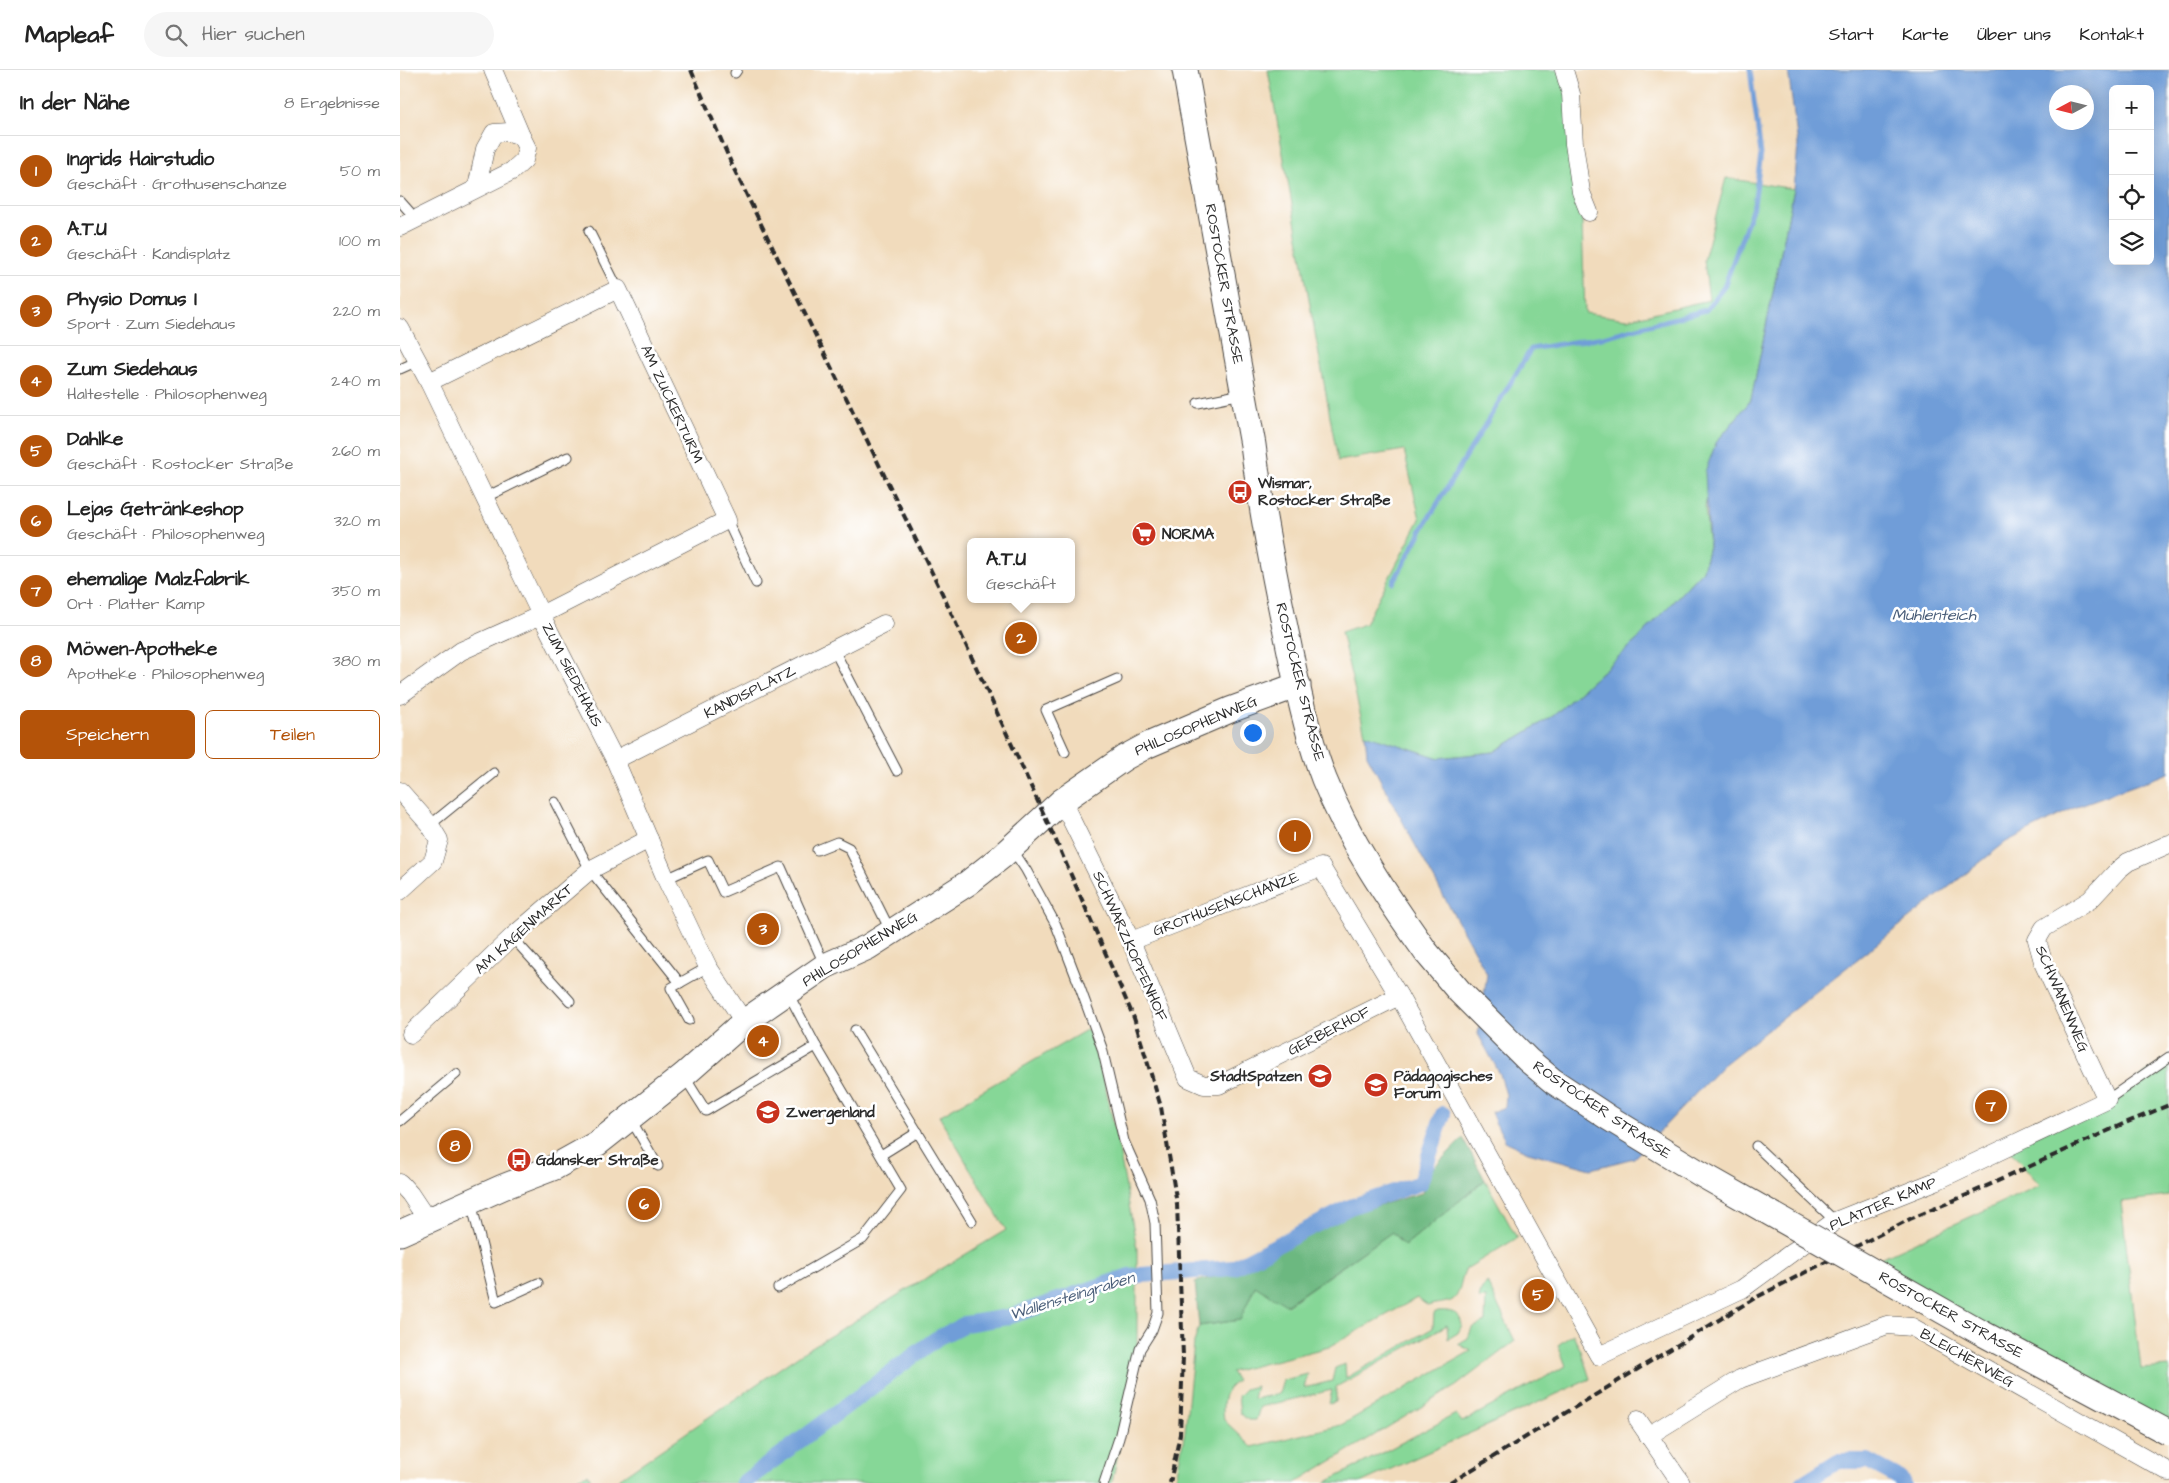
<!DOCTYPE html>
<html lang="de">
<meta charset="utf-8">
<style>
:root{--surface:#fff;--page:#f6f6f6;--text:#222;--muted:#767676;--line:#e0e0e0;--accent:#b45309}
body{margin:0;font-family:"Architects Daughter",sans-serif;background:var(--page);color:var(--text)}
.controls{position:absolute;right:15px;top:15px;display:grid;overflow:hidden;border-radius:8px;box-shadow:0 5px 20px #0002}
.controls button{width:45px;height:45px;display:grid;place-items:center;padding:0;border:0;border-bottom:1px solid var(--line);background:var(--surface);color:var(--text);font:25px sans-serif}
.compass{position:absolute;left:1649px;top:15px;width:45px;height:45px;border-radius:50%;background:var(--surface);box-shadow:0 5px 20px #0002;rotate:263deg}
.you{position:absolute;left:852px;top:662px;width:18px;height:18px;margin:-12px;border:4px solid #fff;border-radius:50%;background:#1a73e8;box-shadow:0 0 0 8px #1a73e833}
.badge{display:grid;place-items:center;width:32px;height:32px;border-radius:50%;background:var(--accent);color:#fff;font-size:16px;font-weight:700}
.pin{position:absolute;translate:-50% -50%;border:2px solid #fff;box-shadow:0 1px 5px #0006}
.popup{position:absolute;left:567px;top:468px;width:108px;height:65px;box-sizing:border-box;display:grid;place-content:center;border-radius:8px;background:var(--surface);filter:drop-shadow(0 1px 4px #0005);font-size:16px;white-space:nowrap;color:var(--muted)}
.popup b{font-size:19px;color:var(--text)}
.popup::after{content:'';position:absolute;left:50%;top:100%;margin-left:-10px;border:10px solid transparent;border-top-color:var(--surface)}
.list{margin:0;padding:0;list-style:none}
h2{display:flex;justify-content:space-between;align-items:center;height:65px;margin:0;padding:0 20px;font-size:21px}
h2 small{font-size:16px;font-weight:400;color:var(--muted)}
.list li{display:grid;grid-template-columns:32px 1fr auto;gap:15px;align-items:center;box-sizing:border-box;height:70px;padding:0 20px;border-top:1px solid var(--line)}
.list b{display:block;font-size:19px;white-space:nowrap}
.list p{margin:0;font-size:16px;white-space:nowrap;color:var(--muted)}
.list em{font-size:16px;font-style:normal;color:var(--muted)}
.actions{display:flex;gap:10px;padding:15px 20px}
.actions a{flex:1;padding:11px 0;border:1px solid var(--accent);border-radius:8px;text-align:center;font-size:18px;color:var(--accent)}
.actions .main{background:var(--accent);color:#fff}
.icon{flex:none;width:28px;height:28px;fill:none;stroke:currentColor;stroke-width:2;stroke-linecap:round;stroke-linejoin:round}
.map{position:relative;flex:none;width:1769px;height:1413px;overflow:hidden}
header{display:flex;align-items:center;gap:30px;box-sizing:border-box;height:70px;padding:0 25px;background:var(--surface);border-bottom:1px solid var(--line)}
header strong{font-size:24px}
nav{display:flex;gap:28px;margin-inline-start:auto;font-size:18px}
.search{width:350px;height:45px;background:var(--page);display:flex;align-items:center;gap:12px;box-sizing:border-box;padding:0 18px;border-radius:28px;color:var(--muted);font-size:19px}
main{display:flex}
aside{flex:1;background:var(--surface)}
.map>svg:first-child{display:block}
.green{fill:#86d797;stroke:#588161}
.forest{fill:#6cb880;stroke:#4c7256}
.water{fill:#6f9dd8;stroke:#4d6482;fill-rule:evenodd}
.lines{fill:none;stroke-linecap:round;stroke-linejoin:round}
.stream{stroke:#6f9dd8;stroke-width:5}
.canal{stroke:#6f9dd8;stroke-width:16}
.lane-casing{stroke:#494541;stroke-width:11}
.street-casing{stroke:#494541;stroke-width:19}
.secondary-casing{stroke:#494541;stroke-width:27}
.lane{stroke:#fff;stroke-width:9}
.street{stroke:#fff;stroke-width:18}
.secondary{stroke:#fff;stroke-width:25}
.rail{stroke:#2b2b2b;stroke-width:4;stroke-dasharray:8 4;stroke-linecap:butt}
.secondary-bridge-casing{stroke:#494541;stroke-width:27;stroke-linecap:butt}
.secondary-bridge{stroke:#fff;stroke-width:25}
.labels{text-anchor:middle;dominant-baseline:central;stroke-width:5;stroke-linejoin:round;paint-order:stroke}
.street-label{font-size:15px;fill:#2b2b2b;stroke:#fff}
.poi-label{font-size:15px;font-weight:bold;fill:#2b2b2b;stroke:#fff;text-anchor:start}
.water-label{font-size:16px;font-style:italic;fill:#4a5e79;stroke:#fff}
</style>
<header>
<strong>Mapleaf</strong>
<div class="search"><svg class="icon" aria-label="search" viewBox="0 0 24 24"><circle cx="10" cy="10" r="6"/><path d="M15 15l6 6"/></svg>Hier suchen</div>
<nav><a>Start</a><a>Karte</a><a>Über uns</a><a>Kontakt</a></nav>
</header>
<main>
<aside>
<h2>In der Nähe<small>8 Ergebnisse</small></h2>
<ul class="list">
<li><span class="badge">1</span><div><b>Ingrids Hairstudio</b><p>Geschäft · Grothusenschanze</p></div><em>50 m</em></li>
<li><span class="badge">2</span><div><b>A.T.U</b><p>Geschäft · Kandisplatz</p></div><em>100 m</em></li>
<li><span class="badge">3</span><div><b>Physio Domus I</b><p>Sport · Zum Siedehaus</p></div><em>220 m</em></li>
<li><span class="badge">4</span><div><b>Zum Siedehaus</b><p>Haltestelle · Philosophenweg</p></div><em>240 m</em></li>
<li><span class="badge">5</span><div><b>Dahlke</b><p>Geschäft · Rostocker Straße</p></div><em>260 m</em></li>
<li><span class="badge">6</span><div><b>Lejas Getränkeshop</b><p>Geschäft · Philosophenweg</p></div><em>320 m</em></li>
<li><span class="badge">7</span><div><b>ehemalige Malzfabrik</b><p>Ort · Platter Kamp</p></div><em>350 m</em></li>
<li><span class="badge">8</span><div><b>Möwen-Apotheke</b><p>Apotheke · Philosophenweg</p></div><em>380 m</em></li>
</ul>
<div class="actions"><a class="main">Speichern</a><a>Teilen</a></div>
</aside>
<div class="map">
<svg width="1769" height="1413" viewBox="0 0 1769 1413">
<rect width="100%" height="100%" fill="#fff"/>
<filter id="ink" filterUnits="userSpaceOnUse"><feTurbulence type="fractalNoise" baseFrequency=".02" numOctaves="2"/><feDisplacementMap in="SourceGraphic" scale="10" xChannelSelector="R" yChannelSelector="G"/><feConvolveMatrix kernelMatrix="1 2 1 2 8 2 1 2 1" color-interpolation-filters="sRGB"/></filter>
<filter id="wash" filterUnits="userSpaceOnUse"><feTurbulence type="fractalNoise" baseFrequency=".0096" numOctaves="4" result="noise"/><feDisplacementMap in="SourceGraphic" scale="20" xChannelSelector="R" yChannelSelector="G"/><feGaussianBlur stdDeviation="1.12" result="paint"/><feColorMatrix in="noise" values="0 0 0 0 0 0 0 0 0 0 0 0 0 0 0 0 0 1.4 0 .05"/><feComposite in="paint" operator="in"/></filter>
<g filter="url(#wash)">
<rect width="100%" height="100%" fill="#f1dbbc"/>
<g class="green">
<polygon points="868,0 1164,0 1181,122 1185,243 1227,249 1309,230 1304,190 1326,108 1394,119 1351,330 1316,373 1305,437 1309,476 1303,500 1236,571 1153,646 1094,682 1039,688 965,664 941,562 965,554 1020,449 1004,380 938,391"/>
<polygon points="688,959 705,1015 719,1079 737,1179 737,1287 712,1413 213,1413 405,1281 606,1160 539,1046"/>
<polygon points="1769,987 1769,1126 1721,1132 1741,1299 1769,1297 1769,1363 1463,1196 1640,1115 1607,1077 1707,1030"/>
<path d="M1085 1110 1117 1168 1066 1199C1059 1209 1062 1230 1047 1232 1040 1234 1035 1233 1028 1236L1017 1228 929 1277 831 1302 837 1311C822 1321 822 1333 824 1350L852 1377 941 1355 1071 1281 1058 1274 1068 1268 1072 1258 1085 1252 1086 1228 1079 1229 1081 1221 1087 1212 1115 1271 1056 1316 895 1413H775L785 1361 794 1273 799 1256 840 1250 855 1216 887 1235 992 1162 1004 1176Z"/>
<path d="M1038 1241C1050 1240 1060 1242 1062 1255L1058 1263 1048 1269 1047 1255 936 1317V1332L929 1334 932 1320 860 1337 856 1350H848L840 1343 838 1326 845 1319 856 1316 853 1329 879 1324 883 1310 908 1304 904 1318 932 1311 935 1298 945 1294 946 1308 1033 1258 1034 1243Z"/>
<polygon points="1173,1264 1181,1281 1190,1309 960,1413 925,1413 1056,1344 1062,1352 1166,1296 1158,1275"/>
<polygon points="188,1404 193,1413 165,1413"/>
</g>
<polygon class="forest" points="1063,1068 1085,1110 1004,1176 992,1162 886,1235 855,1216 840,1250 799,1256 795,1212 840,1200 955,1142 1022,1123 1031,1100"/>
<path class="water" d="M1388 0H1769V703L1680 735 1606 772 1323 995 1234 1088 1191 1099 1128 1082 1106 1072 1095 1052 1091 1042 1105 1037 1106 1025 1100 1004 1078 964 1087 904 1019 782 967 685 965 664 1039 688 1094 682 1153 646 1236 571 1303 500 1309 476 1305 402 1316 373 1351 330 1394 119 1398 75ZM1713 19H1750V191H1713ZM1656 22H1686V52H1656Z"/>
<g class="lines">
<polyline class="stream" points="993,513 1027,451 1131,279 1203,267 1306,240 1324,217 1354,134 1361,84 1350,0"/>
<g class="canal">
<polyline points="343,1413 536,1269 565,1254 608,1247 729,1206 833,1198 950,1137 1020,1113 1043,1044"/>
<polyline points="1403,1413 1438,1391 1468,1391 1496,1406 1504,1413"/>
</g>
</g>
</g>
<g filter="url(#ink)">
<g class="lines">
<defs>
<g id="lane">
<polyline points="335,3 337,0"/>
<polyline points="0,131 16,149"/>
<polyline points="189,161 218,219"/>
<polyline points="0,299 18,291"/>
<polyline points="798,333 842,324"/>
<polyline points="84,428 168,387"/>
<polyline points="327,450 356,513"/>
<polyline points="434,580 497,701"/>
<polyline points="665,682 646,640 717,609"/>
<polyline points="155,732 190,800 280,913"/>
<polyline points="30,755 94,703"/>
<polyline points="612,779 626,800 656,855 678,912 702,978 724,1071 750,1129 755,1153 758,1243 752,1260 740,1279 719,1368 704,1413"/>
<polyline points="417,780 437,772 449,778 491,862"/>
<polyline points="266,809 308,790 323,822 381,797 424,894"/>
<polyline points="112,867 170,931"/>
<polyline points="289,950 271,918 308,897"/>
<polyline points="455,960 572,1151"/>
<polyline points="284,1006 306,1041 416,976"/>
<polyline points="1707,1030 1769,987"/>
<polyline points="230,1048 258,1096"/>
<polyline points="0,1051 56,1004"/>
<polyline points="1356,1076 1435,1151"/>
<polyline points="481,1085 518,1062"/>
<polyline points="71,1132 96,1232 138,1213"/>
<polyline points="378,1218 463,1169 501,1120 416,976 388,923"/>
</g>
<g id="street">
<polyline points="93,0 121,66"/>
<polyline points="1164,0 1171,24 1174,74 1181,122 1189,142"/>
<polyline points="0,157 112,101 124,90 127,78 121,66 109,62 94,63 85,79 77,117"/>
<polyline points="0,258 29,312 141,545 215,690 266,809 308,897 344,952"/>
<polyline points="0,625 61,581 141,545 327,450 218,219 29,312"/>
<polyline points="215,690 484,554"/>
<polyline points="0,721 30,755 39,770 33,791 0,821"/>
<polyline points="662,731 731,871 788,1008 804,1015 819,1015 999,926"/>
<polyline points="731,871 921,797 999,926 1199,1286 1342,1219 1435,1151 1536,1111 1707,1030 1644,895 1637,870 1644,858 1690,830 1718,800 1728,792 1769,774"/>
<polyline points="11,964 112,867 190,800 249,769"/>
<polyline points="0,1113 10,1124 28,1151"/>
<polyline points="1238,1350 1281,1413"/>
<polyline points="1248,1366 1340,1309 1487,1255 1512,1257 1769,1402"/>
</g>
<g id="secondary">
<path d="M785 0 853 375C861 438 873 500 886 562 896 611 906 662 924 709 949 771 987 827 1026 882"/>
<polyline points="0,1163 103,1117 155,1097 198,1073 284,1005 344,952 425,896 468,877 568,813 601,787 662,731 724,688 748,675 830,640 898,615"/>
</g>
</defs>
<use href="#lane" class="lane-casing"/>
<use href="#street" class="street-casing"/>
<use href="#secondary" class="secondary-casing"/>
<use href="#lane" class="lane"/>
<use href="#street" class="street"/>
<use href="#secondary" class="secondary"/>
<g class="rail">
<polyline points="291,0 332,95 542,523 657,773 734,948 761,1037 777,1134 783,1286 780,1364 770,1413"/>
<polyline points="1050,1413 1355,1228 1510,1149 1569,1124 1723,1054 1769,1035"/>
</g>
<defs>
<polyline id="secondary-bridge" points="1026,882 1059,921 1128,990 1153,1011 1209,1048 1301,1104 1580,1262 1769,1363"/>
</defs>
<use href="#secondary-bridge" class="secondary-bridge-casing"/>
<use href="#secondary-bridge" class="secondary-bridge"/>
</g>
</g>
<defs>
<symbol id="bus-disc" viewBox="-11 -11 22 22"><circle r="9.5" fill="#c8321e" stroke="#fff"/><path d="M-5-6H5V4H4V6H2V4H-2V6H-4V4H-5ZM-3.5-4V0h7V-4ZM-3.5 1.2v1.5H-2V1.2ZM2 1.2v1.5H3.5V1.2Z" fill="#fff"/></symbol>
<symbol id="supermarket-disc" viewBox="-11 -11 22 22"><circle r="9.5" fill="#c8321e" stroke="#fff"/><path d="M-6-5.5h2.5l.6 2H6L4.5 2H-2.5L-4.4-4H-6ZM-1.5 3.2a1.3 1.3 0 1 0 .1 0ZM3 3.2a1.3 1.3 0 1 0 .1 0Z" fill="#fff"/></symbol>
<symbol id="school-disc" viewBox="-11 -11 22 22"><circle r="9.5" fill="#c8321e" stroke="#fff"/><path d="M0-5L7-2L0 1L-7-2ZM-4 1L0 2.5L4 1V4Q0 6-4 4Z" fill="#fff"/></symbol>
<symbol id="university-disc" viewBox="-11 -11 22 22"><circle r="9.5" fill="#c8321e" stroke="#fff"/><path d="M0-5L7-2L0 1L-7-2ZM-4 1L0 2.5L4 1V4Q0 6-4 4Z" fill="#fff"/></symbol>
</defs>
<g fill-rule="evenodd">
<use href="#bus-disc" x="826" y="408" width="28" height="28"/>
<use href="#supermarket-disc" x="730" y="450" width="28" height="28"/>
<use href="#school-disc" x="906" y="992" width="28" height="28"/>
<use href="#university-disc" x="962" y="1001" width="28" height="28"/>
<use href="#school-disc" x="354" y="1028" width="28" height="28"/>
<use href="#bus-disc" x="105" y="1076" width="28" height="28"/>
</g>
<g class="labels">
<g class="street-label">
<text transform="translate(824 214) rotate(80)">ROSTOCKER STRASSE</text>
<text transform="translate(272 334) rotate(65)">AM ZUCKERTURM</text>
<text transform="translate(172 605) rotate(63)">ZUM SIEDEHAUS</text>
<text transform="translate(900 612) rotate(76)">ROSTOCKER STRASSE</text>
<text transform="translate(350 622) rotate(-27)">KANDISPLATZ</text>
<text transform="translate(796 656) rotate(-23)">PHILOSOPHENWEG</text>
<text transform="translate(826 834) rotate(-21)">GROTHUSENSCHANZE</text>
<text transform="translate(124 859) rotate(-42)">AM KAGENMARKT</text>
<text transform="translate(730 876) rotate(66)">SCHWARZKOPFENHOF</text>
<text transform="translate(460 879) rotate(-31)">PHILOSOPHENWEG</text>
<text transform="translate(1662 929) rotate(67)">SCHWANENWEG</text>
<text transform="translate(929 961) rotate(-27)">GERBERHOF</text>
<text transform="translate(1202 1040) rotate(34)">ROSTOCKER STRASSE</text>
<text transform="translate(1483 1134) rotate(-23)">PLATTER KAMP</text>
<text transform="translate(1551 1245) rotate(29)">ROSTOCKER STRASSE</text>
<text transform="translate(1567 1288) rotate(29)">BLEICHERWEG</text>
</g>
<g class="poi-label">
<text x="858" y="413">Wismar,<tspan x="858" dy="17">Rostocker Straße</tspan></text>
<text x="762" y="464">NORMA</text>
<text x="902" y="1006" text-anchor="end">StadtSpatzen</text>
<text x="994" y="1006">Pädagogisches<tspan x="994" dy="17">Forum</tspan></text>
<text x="386" y="1042">Zwergenland</text>
<text x="136" y="1090">Gdansker Straße</text>
</g>
<g class="water-label">
<text x="1534" y="545">Mühlenteich</text>
<text transform="translate(672 1226) rotate(-17)">Wallensteingraben</text>
</g>
</g>
</svg>
<div class="controls">
<button>+</button>
<button>−</button>
<button><svg class="icon" aria-label="locate" viewBox="0 0 24 24"><circle cx="12" cy="12" r="6"/><path d="M12 2v4M12 18v4M2 12h4M18 12h4"/></svg></button>
<button><svg class="icon" aria-label="layers" viewBox="0 0 24 24"><path d="M12 4l9 5-9 5-9-5zM3 14l9 5 9-5"/></svg></button>
</div>
<svg class="compass" viewBox="-18 -18 36 36"><path d="M0-13l5 13h-10z" fill="#e53935"/><path d="M0 13l5-13h-10z" fill="#767676"/></svg>
<div class="you"></div>
<div class="pin badge" style="left:895px;top:766px">1</div>
<div class="pin badge" style="left:621px;top:568px">2</div>
<div class="popup"><b>A.T.U</b>Geschäft</div>
<div class="pin badge" style="left:363px;top:859px">3</div>
<div class="pin badge" style="left:363px;top:971px">4</div>
<div class="pin badge" style="left:1138px;top:1225px">5</div>
<div class="pin badge" style="left:244px;top:1134px">6</div>
<div class="pin badge" style="left:1591px;top:1036px">7</div>
<div class="pin badge" style="left:55px;top:1076px">8</div>
</div>
</main>
